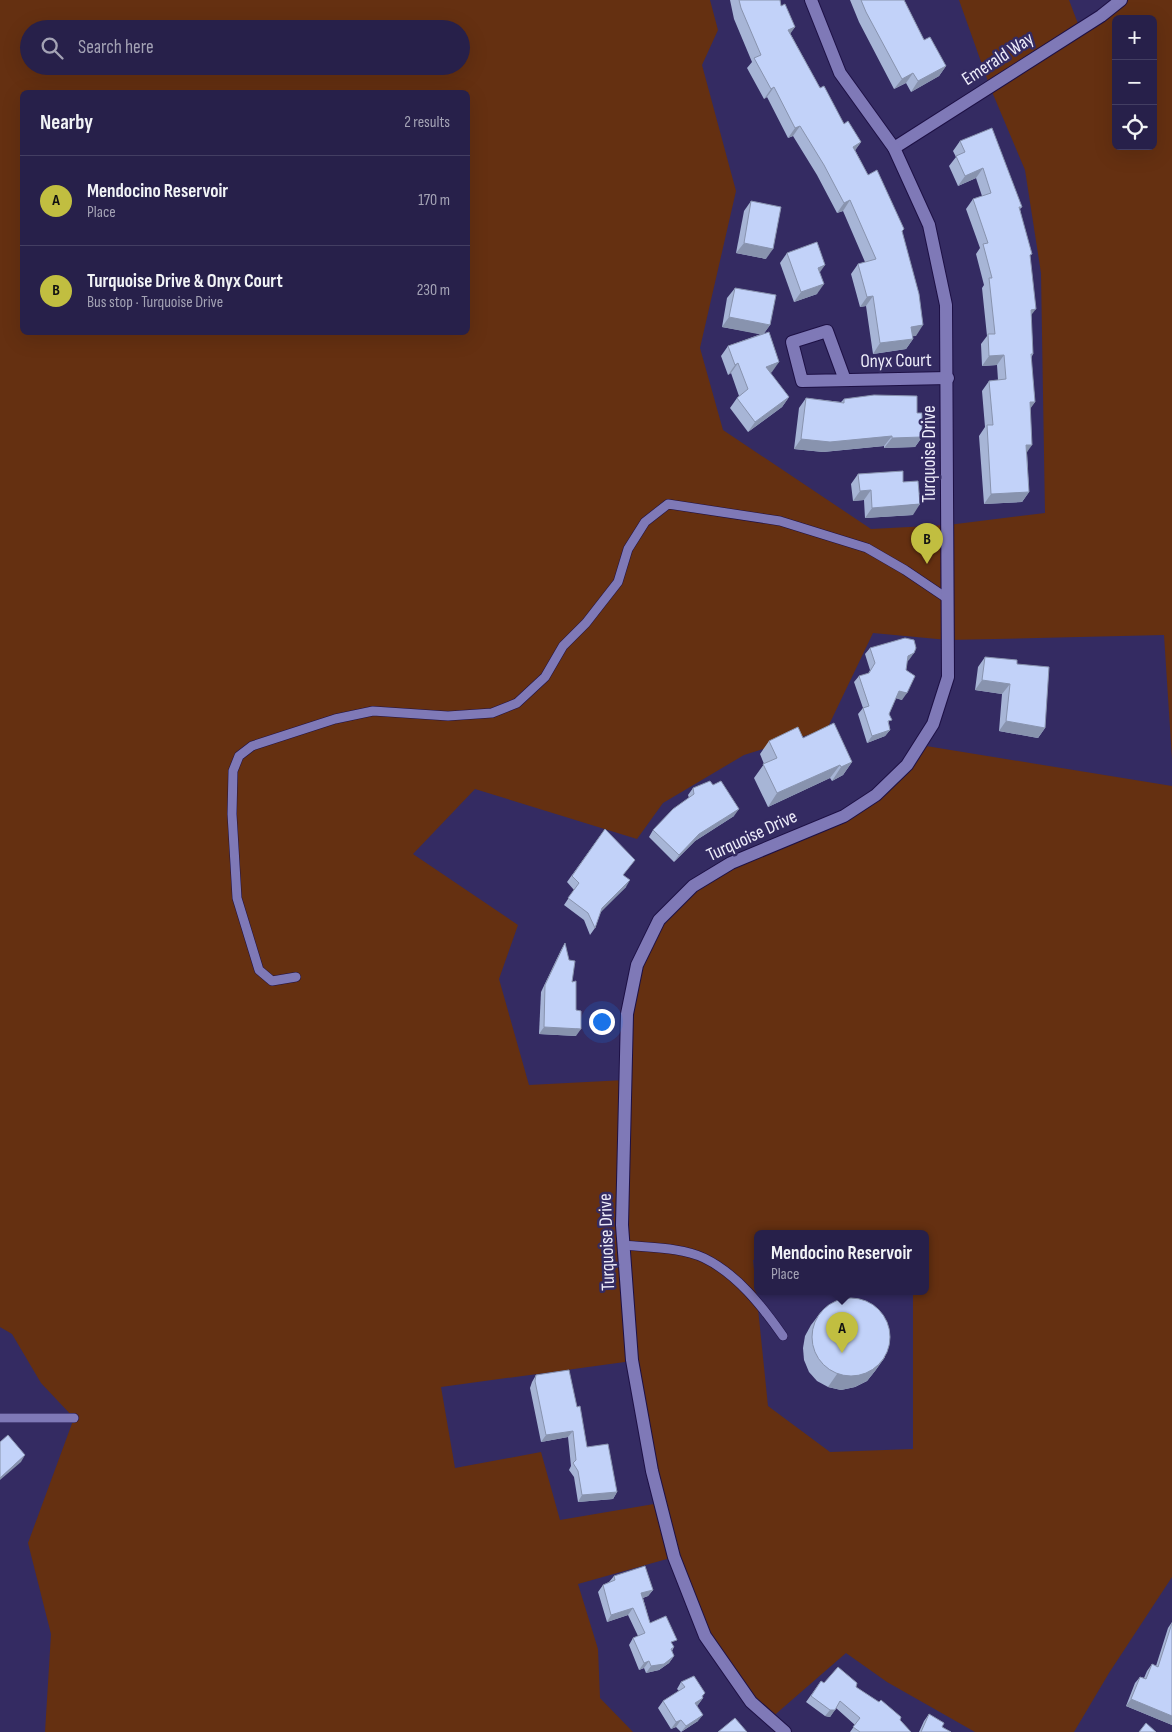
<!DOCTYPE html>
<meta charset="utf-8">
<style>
:root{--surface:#27204a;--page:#332d54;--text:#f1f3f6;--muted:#a4a3b5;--line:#433e62;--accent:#c1be40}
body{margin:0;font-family:"Sofia Sans Condensed",sans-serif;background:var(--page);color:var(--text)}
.controls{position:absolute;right:15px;top:15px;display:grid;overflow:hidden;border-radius:8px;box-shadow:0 5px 20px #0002}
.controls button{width:45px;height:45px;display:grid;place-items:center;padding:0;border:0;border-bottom:1px solid var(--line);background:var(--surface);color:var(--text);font:25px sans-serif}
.you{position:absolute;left:601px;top:1021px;width:18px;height:18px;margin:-12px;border:4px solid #fff;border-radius:50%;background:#1a73e8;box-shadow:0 0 0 8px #1a73e833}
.badge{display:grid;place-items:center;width:32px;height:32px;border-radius:50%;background:var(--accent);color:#111;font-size:16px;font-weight:700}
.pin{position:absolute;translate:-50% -41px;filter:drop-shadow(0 1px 2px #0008)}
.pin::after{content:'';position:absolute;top:26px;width:18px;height:15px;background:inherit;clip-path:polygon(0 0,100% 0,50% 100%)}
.popup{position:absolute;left:754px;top:1230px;width:175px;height:65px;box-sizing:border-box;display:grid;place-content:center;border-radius:8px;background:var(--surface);filter:drop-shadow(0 1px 4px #0005);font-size:16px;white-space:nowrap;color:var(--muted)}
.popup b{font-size:19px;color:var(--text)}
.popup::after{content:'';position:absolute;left:50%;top:100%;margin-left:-10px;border:10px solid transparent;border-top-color:var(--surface)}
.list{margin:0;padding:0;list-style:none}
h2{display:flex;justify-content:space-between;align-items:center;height:65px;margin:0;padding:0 20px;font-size:21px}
h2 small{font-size:16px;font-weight:400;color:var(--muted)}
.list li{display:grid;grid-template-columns:32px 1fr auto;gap:15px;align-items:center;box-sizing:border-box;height:90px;padding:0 20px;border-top:1px solid var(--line)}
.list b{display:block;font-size:19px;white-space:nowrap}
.list p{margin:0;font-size:16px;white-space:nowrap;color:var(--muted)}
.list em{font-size:16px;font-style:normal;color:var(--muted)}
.icon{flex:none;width:28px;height:28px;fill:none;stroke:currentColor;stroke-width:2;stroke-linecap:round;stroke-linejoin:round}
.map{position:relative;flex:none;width:1172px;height:1732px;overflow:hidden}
.search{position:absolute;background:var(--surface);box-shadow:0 5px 20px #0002;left:20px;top:20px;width:450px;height:55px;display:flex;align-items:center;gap:12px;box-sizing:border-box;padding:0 18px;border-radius:28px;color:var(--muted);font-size:19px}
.panel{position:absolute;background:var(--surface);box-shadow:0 5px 20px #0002;left:20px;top:90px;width:450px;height:245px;border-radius:8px}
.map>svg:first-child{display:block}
.green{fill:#653011;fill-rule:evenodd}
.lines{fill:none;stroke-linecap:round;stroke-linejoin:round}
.service-casing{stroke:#1d1045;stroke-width:10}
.minor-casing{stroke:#1d1045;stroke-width:14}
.tertiary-casing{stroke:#1d1045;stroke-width:14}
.service{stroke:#7f79b7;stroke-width:9}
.minor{stroke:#7f79b7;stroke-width:12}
.tertiary{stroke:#7f79b7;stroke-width:12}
.wall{fill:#a7b5d6}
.shaded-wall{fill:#8893ae}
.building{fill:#c2d2f9;stroke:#8893ae}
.labels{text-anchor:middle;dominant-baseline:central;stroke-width:5;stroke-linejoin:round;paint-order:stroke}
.street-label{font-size:19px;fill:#edecfa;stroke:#342b62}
</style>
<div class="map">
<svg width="1172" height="1732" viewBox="0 0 1172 1732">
<rect width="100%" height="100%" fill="#342b62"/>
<path class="green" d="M0 0H710L718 30 702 65 736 191 700 348 723 430 871 529 948 525 1045 513 1041 273 1025 170 990 87 959 0H1069L1080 29 1121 0H1172V759L1164 635 948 640 873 633 827 729 744 755 663 803 637 839 475 789 413 854 518 925 499 979 529 1085 625 1080 637 965 659 920 693 886 876 795 920 745 1172 786V1577L1109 1673 1074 1732H975L887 1682 846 1653 770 1719 705 1636 674 1557 578 1584 598 1649 600 1698 633 1732H45L51 1634 28 1543 74 1418 41 1383 12 1334 0 1327ZM1116 19H1153V146H1116ZM29 29H461V66H29ZM22 92H468V332H22ZM758 1234H926V1292H913V1449L830 1452 768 1406 753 1260 758 1259ZM632 1361 660 1503 560 1520 541 1452 455 1468 441 1387Z"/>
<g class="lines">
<defs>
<g id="service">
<polyline points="296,977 272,981 259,970 237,898 232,814 233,771 239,756 252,746 335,719 373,711 448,716 492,713 517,703 545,677 563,646 586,623 618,582 628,549 645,522 668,504 780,521 867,548 905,570 948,599"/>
<path d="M624 1245C649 1248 680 1247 704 1258 737 1274 762 1306 783 1336"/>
<polyline points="0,1418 74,1418"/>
</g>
<g id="minor">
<polyline points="894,148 1101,16 1121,0"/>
<polyline points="845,380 827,331 792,342 802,381 948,378"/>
</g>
<polyline id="tertiary" points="785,1732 751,1702 705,1636 674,1557 652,1471 632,1360 622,1225 627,1014 637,965 659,920 693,886 731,863 844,816 876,795 907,765 933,724 948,677 946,305 929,225 894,148 840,73 811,0"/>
</defs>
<use href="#service" class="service-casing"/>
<use href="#minor" class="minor-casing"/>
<use href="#tertiary" class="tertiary-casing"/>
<use href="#service" class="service"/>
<use href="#minor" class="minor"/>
<use href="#tertiary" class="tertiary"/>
</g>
<g class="wall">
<polygon points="730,0 780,0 781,6 795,27 790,33 820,88 844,124 861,142 855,150 868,175 902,232 916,336 912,336 913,339 906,349 873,354 866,306 860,307 851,274 858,264 865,262 843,211 837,213 817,175 793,136 788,138 767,97 764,99 747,68 752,62 734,19"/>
<polygon points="850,0 904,0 924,40 946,66 939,76 911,92 906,83 894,89 859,22"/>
<polygon points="960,141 1022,207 1020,209 1030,257 1031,315 1033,354 1031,358 1035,402 1030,408 1027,453 1029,492 1022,502 984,504 979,436 985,427 982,391 989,381 998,380 997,365 982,366 981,344 987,336 982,288 984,285 976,254 980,248 966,209 973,199 982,196 976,178 958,186 949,166 956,157 953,151"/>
<polygon points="751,201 766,259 736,253 744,211"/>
<polygon points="787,253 820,272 817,294 794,302 780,263"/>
<polygon points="735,288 770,325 764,333 772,372 770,373 789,397 782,407 748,432 730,408 737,398 739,396 731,373 728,375 721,356 728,346 761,334 722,327 727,298"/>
<polygon points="806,398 841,402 844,399 917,413 922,437 915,447 884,448 884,446 823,452 794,449 799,408"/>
<polygon points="858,474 913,515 865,518 864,500 853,501 851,484"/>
<polygon points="870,648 909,660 907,661 902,700 896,698 889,714 889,724 890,730 885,736 867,743 858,714 863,708 854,682 859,676 868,674 870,670 865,654"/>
<polygon points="985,657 1017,664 1045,728 1038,738 999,731 1002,694 975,690 978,667"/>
<polygon points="803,738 852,762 843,775 832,781 830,778 768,807 754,778 764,764 760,754 769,741"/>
<polygon points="713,785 734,816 695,841 674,862 649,837 653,830 689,798 688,795 693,788"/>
<polygon points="605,829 624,875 626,887 601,911 595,928 590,935 584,920 564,905 574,890 567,882"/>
<polygon points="565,943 572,982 576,1010 576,1036 539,1034 541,992 561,950"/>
<polygon points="821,1312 885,1357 875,1371 867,1381 855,1387 841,1390 828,1387 817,1381 809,1372 804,1360 803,1348 805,1336 811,1325"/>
<polygon points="536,1375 587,1447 617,1492 613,1499 578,1502 574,1477 569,1470 571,1466 568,1437 541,1442 530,1388 532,1382"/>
<polygon points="614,1576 653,1590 648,1596 643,1598 650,1623 674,1647 672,1651 674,1656 669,1663 659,1670 646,1673 644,1668 639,1670 629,1645 633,1638 638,1636 628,1615 607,1622 598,1592 603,1585 609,1582"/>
<polygon points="1172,1622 1172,1725 1126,1706 1135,1683 1140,1677 1144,1678 1147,1671 1152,1664 1156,1666 1168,1628"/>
<polygon points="821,1681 824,1683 856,1687 900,1720 911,1732 850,1732 855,1725 836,1708 830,1717 825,1716 806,1702"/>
<polygon points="681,1682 705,1693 702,1697 703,1698 697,1706 698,1721 681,1732 676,1727 671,1729 658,1708 663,1701 679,1691 677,1689"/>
<polygon points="929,1714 942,1727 951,1732 919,1732 924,1721"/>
</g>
<g class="shaded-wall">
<polygon points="795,27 788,37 788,30"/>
<polygon points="946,66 939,76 911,92 918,81"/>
<polygon points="913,73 906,83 894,89 902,79"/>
<polygon points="774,87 767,97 764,99 771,89"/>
<polygon points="800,126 793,136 788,138 795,128"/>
<polygon points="861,142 854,152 853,147"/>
<polygon points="983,168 976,178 958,186 965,176"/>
<polygon points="850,200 843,211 837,213 844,203"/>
<polygon points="744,243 773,249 766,259 736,253"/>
<polygon points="825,265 818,275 818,268"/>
<polygon points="824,284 817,294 794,302 801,292"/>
<polygon points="873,296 866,306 860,307 867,297"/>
<polygon points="1036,309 1028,319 1031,310"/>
<polygon points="729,317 770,325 763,335 722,327"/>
<polygon points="923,325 916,336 904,337 911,327"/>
<polygon points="913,339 906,349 873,354 880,343"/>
<polygon points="1004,355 997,365 982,366 989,356"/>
<polygon points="779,362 772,372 759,377 766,367"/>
<polygon points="738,363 731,373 728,375 735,365"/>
<polygon points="789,397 782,407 748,432 755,422"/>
<polygon points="1030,402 1035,402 1028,412"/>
<polygon points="892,436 884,446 823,452 794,449 801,439"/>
<polygon points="922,437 915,447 884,448 892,438"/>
<polygon points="1026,445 1032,445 1025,455"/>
<polygon points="871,490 864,500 853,501 860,491"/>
<polygon points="1029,492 1022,502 984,504 991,494"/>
<polygon points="920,504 913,515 865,518 872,508"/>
<polygon points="914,653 909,660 903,662 908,656"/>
<polygon points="982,680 1010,684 1002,694 975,690"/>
<polygon points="899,691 907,693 902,700 895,698"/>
<polygon points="1006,721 1045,728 1038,738 999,731"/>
<polygon points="890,730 885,736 867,743 872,736"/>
<polygon points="852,762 843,775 832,781 841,767"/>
<polygon points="840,765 830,778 768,807 777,793"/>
<polygon points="739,809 734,816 695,841 674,862 679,855 699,834"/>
<polygon points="630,880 626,887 598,915 602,908"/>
<polygon points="544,1027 581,1029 576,1036 539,1034"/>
<polygon points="885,1357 875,1371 867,1381 855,1387 841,1390 828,1387 837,1374"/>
<polygon points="573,1431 568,1437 541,1442 546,1435"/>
<polygon points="25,1455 21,1462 0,1480 0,1478"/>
<polygon points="617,1492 613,1499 578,1502 582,1495"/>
<polygon points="653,1590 648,1596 636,1600 641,1593"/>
<polygon points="633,1608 628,1615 607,1622 611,1615"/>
<polygon points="674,1656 669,1663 659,1670 646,1673 651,1666"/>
<polygon points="649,1661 644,1668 639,1670 644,1663"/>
<polygon points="705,1693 700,1700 703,1698 698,1705 690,1710 695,1703"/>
<polygon points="1131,1699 1172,1716 1172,1725 1126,1706"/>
<polygon points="830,1710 835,1710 830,1717 825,1716"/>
<polygon points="703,1715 698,1721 681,1732 686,1726"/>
<polygon points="681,1720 676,1727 671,1729 676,1722"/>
</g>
<g class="building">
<polygon points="739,0 780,0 781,6 785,4 795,27 788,30 820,88 824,86 844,124 848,121 861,142 853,147 868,175 877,170 904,229 902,231 919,294 923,325 911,327 913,339 880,343 873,296 867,297 858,264 876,259 850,200 844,203 824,165 800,126 795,128 774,87 771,89 754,58 761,55 741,8"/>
<polygon points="861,0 904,0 924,40 930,37 946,66 918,81 913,73 902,79 866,12"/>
<polygon points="992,128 1022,207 1019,207 1032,254 1030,255 1036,309 1031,310 1033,354 1031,354 1035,402 1030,402 1032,445 1026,445 1029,492 991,494 987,425 993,425 989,381 1006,379 1004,355 989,356 988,334 995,334 989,278 992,278 983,244 988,243 973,199 991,193 983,168 965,176 956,156 965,152 960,141"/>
<polygon points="751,201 781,207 773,249 744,243"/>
<polygon points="817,242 825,265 818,268 824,284 801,292 787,253"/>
<polygon points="735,288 776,295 770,325 729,317"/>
<polygon points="769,332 779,362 766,367 789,397 755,422 737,398 748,389 738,363 735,365 728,346"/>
<polygon points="874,395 917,396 917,413 922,413 922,437 892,438 892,436 830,442 801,439 806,398 844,403 844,399"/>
<polygon points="903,471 903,482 918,481 920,504 872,508 871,490 860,491 858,474"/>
<polygon points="905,638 914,640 916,648 914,653 908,656 906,670 915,676 907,693 899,691 889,714 892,720 888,721 890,730 872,736 863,708 869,706 859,676 869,673 875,663 870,648"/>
<polygon points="985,657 1017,660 1017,664 1049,667 1045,728 1006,721 1010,684 982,680"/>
<polygon points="834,723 852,762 841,767 840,765 777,793 763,764 777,758 769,741 798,727 803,738"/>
<polygon points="710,781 713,785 721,781 739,809 699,834 679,855 653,830 673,809 694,794 693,788"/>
<polygon points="605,829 635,860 623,875 630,880 602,908 595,928 588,913 568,898 579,883 572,876"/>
<polygon points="565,943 569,960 575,961 572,982 576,981 576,1010 581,1011 581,1029 544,1027 545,985"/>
<circle cx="851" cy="1337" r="39"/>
<polygon points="569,1370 577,1407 580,1406 587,1447 608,1444 617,1492 582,1495 578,1471 573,1463 576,1460 573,1431 546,1435 535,1381 536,1375"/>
<polygon points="8,1435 25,1455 0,1478 0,1442"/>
<polygon points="645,1566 653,1590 641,1593 650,1623 666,1616 677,1640 671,1642 674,1647 671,1649 674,1656 664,1664 651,1666 649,1661 644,1663 633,1638 645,1633 633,1608 611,1615 603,1585 615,1580 614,1576"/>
<polygon points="1172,1623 1172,1716 1131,1699 1140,1677 1146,1679 1152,1664 1158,1667"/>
<polygon points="838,1667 857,1683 856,1687 879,1702 881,1700 901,1717 900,1720 911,1732 860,1732 853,1727 860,1718 840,1701 835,1710 830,1710 811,1696 821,1681 824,1683"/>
<polygon points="694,1676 705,1693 702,1696 703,1698 695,1703 703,1715 686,1726 681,1720 676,1722 663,1701 685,1687 681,1682"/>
<polygon points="929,1714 944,1723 942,1727 951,1732 921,1732"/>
<polygon points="735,1718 747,1732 718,1732"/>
<polygon points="1146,1723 1156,1732 1139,1732"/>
</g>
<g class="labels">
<g class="street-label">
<text transform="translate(998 59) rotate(-33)">Emerald Way</text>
<text transform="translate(896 361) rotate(-1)">Onyx Court</text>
<text transform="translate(929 454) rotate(-90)">Turquoise Drive</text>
<text transform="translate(752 836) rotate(-25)">Turquoise Drive</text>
<text transform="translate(607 1242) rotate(-92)">Turquoise Drive</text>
</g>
</g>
</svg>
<div class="controls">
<button>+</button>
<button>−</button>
<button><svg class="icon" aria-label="locate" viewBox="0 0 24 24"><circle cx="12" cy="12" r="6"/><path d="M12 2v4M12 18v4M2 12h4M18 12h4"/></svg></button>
</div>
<div class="you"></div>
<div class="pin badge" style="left:842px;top:1353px">A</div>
<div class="popup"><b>Mendocino Reservoir</b>Place</div>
<div class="pin badge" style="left:927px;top:564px">B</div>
<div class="search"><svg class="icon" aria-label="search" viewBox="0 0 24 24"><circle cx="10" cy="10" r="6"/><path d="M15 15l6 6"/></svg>Search here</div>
<section class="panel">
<h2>Nearby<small>2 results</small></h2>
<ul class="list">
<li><span class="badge">A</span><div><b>Mendocino Reservoir</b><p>Place</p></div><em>170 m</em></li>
<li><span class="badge">B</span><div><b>Turquoise Drive &amp; Onyx Court</b><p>Bus stop · Turquoise Drive</p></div><em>230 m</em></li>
</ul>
</section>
</div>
